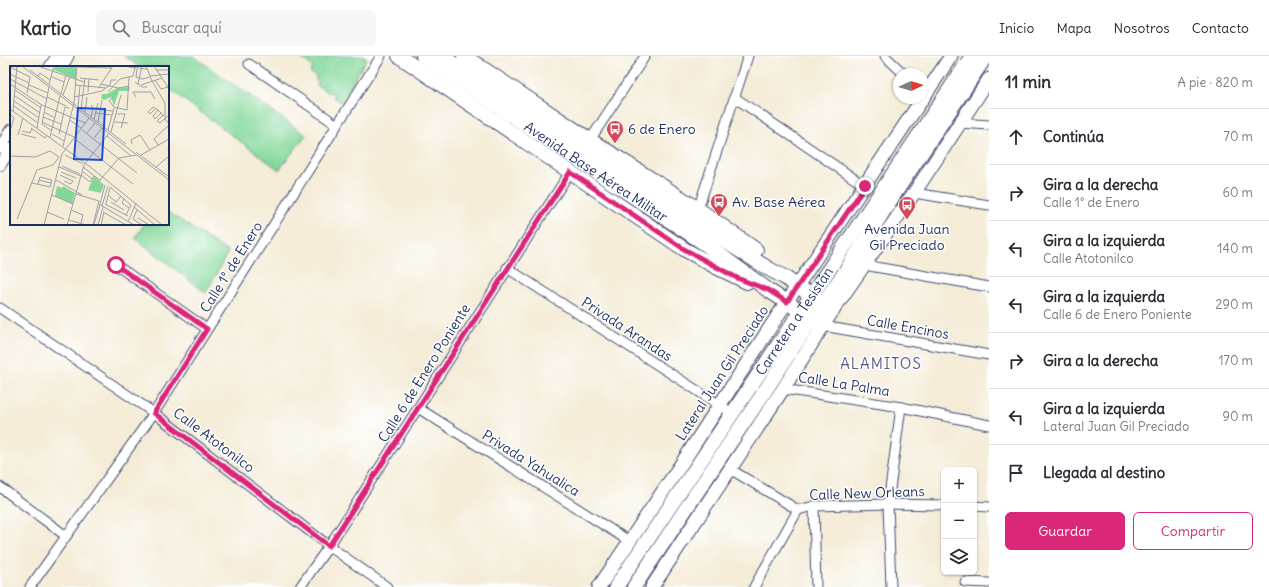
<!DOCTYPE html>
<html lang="es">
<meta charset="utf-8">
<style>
:root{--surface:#fff;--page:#f7f7f7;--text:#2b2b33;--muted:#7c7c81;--line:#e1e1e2;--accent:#db2777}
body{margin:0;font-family:Delius,sans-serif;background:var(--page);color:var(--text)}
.controls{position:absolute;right:12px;bottom:12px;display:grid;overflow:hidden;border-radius:6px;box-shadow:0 1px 3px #0004}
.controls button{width:36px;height:36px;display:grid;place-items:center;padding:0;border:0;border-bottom:1px solid var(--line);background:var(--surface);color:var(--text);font:20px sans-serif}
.compass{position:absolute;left:893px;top:12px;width:36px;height:36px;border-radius:50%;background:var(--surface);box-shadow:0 1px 3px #0004;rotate:86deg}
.stop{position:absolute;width:12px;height:12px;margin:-9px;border:3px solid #db2777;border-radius:50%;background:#fff}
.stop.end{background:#db2777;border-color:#fff;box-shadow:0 1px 4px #0008}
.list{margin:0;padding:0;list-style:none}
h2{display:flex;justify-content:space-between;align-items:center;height:52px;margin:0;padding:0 16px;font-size:17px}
h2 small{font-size:13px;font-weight:400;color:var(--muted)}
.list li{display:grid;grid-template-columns:26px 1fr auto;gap:12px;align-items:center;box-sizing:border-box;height:56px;padding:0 16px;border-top:1px solid var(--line)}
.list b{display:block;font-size:15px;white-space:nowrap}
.list p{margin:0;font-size:13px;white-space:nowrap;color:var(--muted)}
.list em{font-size:13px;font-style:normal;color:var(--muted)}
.actions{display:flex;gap:8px;padding:12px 16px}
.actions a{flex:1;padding:9px 0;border:1px solid var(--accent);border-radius:6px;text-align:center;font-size:14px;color:var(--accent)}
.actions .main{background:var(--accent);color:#fff}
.icon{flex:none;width:22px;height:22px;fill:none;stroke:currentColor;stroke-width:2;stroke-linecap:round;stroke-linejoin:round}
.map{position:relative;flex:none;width:989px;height:531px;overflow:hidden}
header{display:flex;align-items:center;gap:24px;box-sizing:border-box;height:56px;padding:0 20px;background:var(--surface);border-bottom:1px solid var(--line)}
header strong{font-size:19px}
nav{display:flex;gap:22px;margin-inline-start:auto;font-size:14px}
.search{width:280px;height:36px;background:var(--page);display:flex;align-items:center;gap:10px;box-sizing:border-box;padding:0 14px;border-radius:6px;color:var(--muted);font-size:15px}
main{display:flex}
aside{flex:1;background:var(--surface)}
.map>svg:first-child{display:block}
.green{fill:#82d799;stroke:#4e837c}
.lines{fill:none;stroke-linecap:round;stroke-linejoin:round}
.minor-casing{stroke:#3c4b70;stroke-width:11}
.tertiary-casing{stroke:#3c4b70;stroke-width:13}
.secondary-casing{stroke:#3c4b70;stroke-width:15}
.primary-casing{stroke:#3c4b70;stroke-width:16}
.minor{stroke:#fff;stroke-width:9}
.tertiary{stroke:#fff;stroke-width:11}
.secondary{stroke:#fff;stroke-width:13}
.primary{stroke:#fff;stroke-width:14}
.route{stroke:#db2777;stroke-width:5}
.labels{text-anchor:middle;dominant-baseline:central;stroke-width:3;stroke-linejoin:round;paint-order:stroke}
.poi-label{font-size:14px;fill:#1b2f5e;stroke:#fff;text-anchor:start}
.street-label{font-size:14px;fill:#1b2f5e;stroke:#fff}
.neighbourhood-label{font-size:15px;letter-spacing:1px;fill:#5a5a8c;stroke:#fff}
.inset-road{fill:none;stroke:#9da0a7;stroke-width:1}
.view{fill:#1d4ed8;fill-opacity:0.15;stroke:#1d4ed8;stroke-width:2}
.inset-edge{fill:none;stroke:#1b2f5e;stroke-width:2}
</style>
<header>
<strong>Kartio</strong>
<div class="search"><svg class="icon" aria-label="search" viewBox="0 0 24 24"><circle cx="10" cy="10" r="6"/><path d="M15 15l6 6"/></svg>Buscar aquí</div>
<nav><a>Inicio</a><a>Mapa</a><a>Nosotros</a><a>Contacto</a></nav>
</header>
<main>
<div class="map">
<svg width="989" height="531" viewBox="0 0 989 531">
<rect width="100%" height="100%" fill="#fff"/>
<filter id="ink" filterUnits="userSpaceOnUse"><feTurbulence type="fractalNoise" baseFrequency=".025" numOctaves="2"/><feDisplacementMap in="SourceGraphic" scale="8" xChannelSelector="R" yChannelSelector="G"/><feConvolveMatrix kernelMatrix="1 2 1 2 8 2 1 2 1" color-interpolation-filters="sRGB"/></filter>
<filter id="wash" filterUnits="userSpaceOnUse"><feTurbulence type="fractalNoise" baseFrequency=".012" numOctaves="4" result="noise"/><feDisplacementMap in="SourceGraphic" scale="16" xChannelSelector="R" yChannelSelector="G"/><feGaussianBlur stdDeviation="0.9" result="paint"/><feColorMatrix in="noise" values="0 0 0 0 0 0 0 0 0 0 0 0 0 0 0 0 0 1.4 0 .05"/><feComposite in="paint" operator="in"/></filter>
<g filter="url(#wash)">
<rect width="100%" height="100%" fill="#f4ecd7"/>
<g class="green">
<polygon points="124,0 193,0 306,79 279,114 168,32 168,11 139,11"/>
<polygon points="298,0 365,0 367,2 341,46 333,41 334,38 330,36 328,37 317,29 318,26 315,24 317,21 310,17 313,11"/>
<polygon points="168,156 228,196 206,237 135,182 144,168 168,168"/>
</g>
</g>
<g filter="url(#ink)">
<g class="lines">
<defs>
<g id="minor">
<polyline points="885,0 904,18"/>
<polyline points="249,8 337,69"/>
<polyline points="734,41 865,130"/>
<polyline points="960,67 989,69"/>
<polyline points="590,84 645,0"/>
<polyline points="914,137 989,149"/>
<polyline points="698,153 748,0"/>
<polyline points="116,209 207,273"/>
<polyline points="864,209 989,231"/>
<polyline points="507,212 732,357"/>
<polyline points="0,252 154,357 329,490 387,531"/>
<polyline points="823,270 989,299"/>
<polyline points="783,333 901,351 989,369"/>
<polyline points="418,352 629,485"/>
<polyline points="730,413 798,454 814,450 888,448 944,449"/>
<polyline points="0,431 66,480"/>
<polyline points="814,450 816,531"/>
<polyline points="974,450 989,451"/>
<polyline points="965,526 989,527"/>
<polyline points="30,531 154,357 381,0"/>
<polyline points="300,531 329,490 570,116"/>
<polyline points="754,531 798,454"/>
<polyline points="891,531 888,448 901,351"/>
</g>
<g id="tertiary">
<polyline points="50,11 57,0"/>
<polyline points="62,11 68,0"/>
<polyline points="0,92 11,74"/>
<polyline points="0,109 11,92"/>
</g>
<g id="secondary">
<polyline points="599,531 682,407 797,230 951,0"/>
<polyline points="652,531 783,333 833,254 914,137 989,23"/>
</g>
<g id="primary">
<polyline points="399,0 684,193 716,211 747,226"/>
<path id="s1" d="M423 0 590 112 708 190 768 234 823 270"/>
<polyline points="442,0 688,162 769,213 784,221 833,254"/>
<polyline points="464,0 590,84 698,153 756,194"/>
<path id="s2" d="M616 531 972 0"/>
<polyline points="634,531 719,403 763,338 807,270 845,216 893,140 986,0"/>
</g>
</defs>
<use href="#minor" class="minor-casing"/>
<use href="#tertiary" class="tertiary-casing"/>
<use href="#secondary" class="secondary-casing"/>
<use href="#primary" class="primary-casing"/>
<use href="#minor" class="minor"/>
<use href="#tertiary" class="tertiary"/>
<use href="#secondary" class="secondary"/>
<use href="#primary" class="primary"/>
</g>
</g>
<g class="lines" filter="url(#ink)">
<polyline class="route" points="116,209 207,273 154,357 329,490 570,116 684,193 737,222 768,234 787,246 865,130"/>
</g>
<defs>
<symbol id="bus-pin" viewBox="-11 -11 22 30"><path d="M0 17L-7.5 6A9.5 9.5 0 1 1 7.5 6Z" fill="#d1495b" stroke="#fff"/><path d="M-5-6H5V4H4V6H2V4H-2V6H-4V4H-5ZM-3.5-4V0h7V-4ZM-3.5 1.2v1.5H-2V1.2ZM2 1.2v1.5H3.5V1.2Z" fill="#fff"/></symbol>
</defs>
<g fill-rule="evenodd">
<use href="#bus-pin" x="605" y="63" width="20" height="27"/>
<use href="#bus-pin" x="709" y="136" width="20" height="27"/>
<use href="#bus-pin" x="897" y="139" width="20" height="27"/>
</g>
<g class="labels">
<g class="poi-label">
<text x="628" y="73">6 de Enero</text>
<text x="732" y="146">Av. Base Aérea</text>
<text x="907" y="173" text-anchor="middle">Avenida Juan<tspan x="907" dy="16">Gil Preciado</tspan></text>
</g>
<g class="street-label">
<text stroke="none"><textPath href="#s1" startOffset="208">Avenida Base Aérea Militar</textPath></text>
<text transform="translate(231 211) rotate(-58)">Calle 1° de Enero</text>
<text stroke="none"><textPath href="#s2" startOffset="320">Carretera a Tesistán</textPath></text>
<text transform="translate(908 271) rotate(10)">Calle Encinos</text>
<text transform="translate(627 273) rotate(33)">Privada Arandas</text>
<text transform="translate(424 317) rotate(-58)">Calle 6 de Enero Poniente</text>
<text transform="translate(722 317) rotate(-57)">Lateral Juan Gil Preciado</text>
<text transform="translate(844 328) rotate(9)">Calle La Palma</text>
<text transform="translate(214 384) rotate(37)">Calle Atotonilco</text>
<text transform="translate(531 407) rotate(32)">Privada Yahualica</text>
<text transform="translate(867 437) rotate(-2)">Calle New Orleans</text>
</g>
<g class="neighbourhood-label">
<text x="881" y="307">ALAMITOS</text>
</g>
</g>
<g transform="translate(10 10)">
<rect width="159" height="159" fill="#f4ecd7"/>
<path d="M45 0H66V13L44 4ZM120 21 119 25H109L104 40 101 31 94 34 91 32 92 28H97L107 22ZM84 110 94 119 91 127 78 124ZM47 120 52 122 53 120 65 127 62 138 45 130Z" fill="#82d799"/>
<path class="inset-road" d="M12 0 159 114M28 0 74 16M112 0 137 3M136 0 142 15 155 37V53L159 58M144 0 159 23M0 1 20 11 17 27M67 1 102 2M127 3 126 11 132 13 140 11M20 4 116 78M146 4H159M0 8 19 17M28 10 30 7 40 14M140 10 159 8M42 11 54 16M70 12 89 14M0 13 37 33M145 14 151 23 158 21M125 16 132 21H137M0 18 32 39 75 57M39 18 44 0M91 18 108 22 119 20M128 18 132 0M19 19 38 27M66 19 96 22M131 19 152 12M39 21 32 58 42 65M89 21 103 0M5 24 31 42M78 26 79 13M98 26 110 13 123 10 125 2M51 28 56 9M53 29 60 11M5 30 30 47M37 31 56 40M64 31 92 25 100 19 101 14H106M103 31 99 35 104 41M126 31 123 26H141L145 33M4 35 29 52M81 39 83 42 81 51M4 40 28 57M68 41 70 20M104 41 117 44 119 11M146 42 140 48 138 46 143 41 148 44 154 50M0 43 79 100 152 159M71 43 75 12M91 44 103 45M148 44 143 50 145 53 151 47M3 45 7 0M34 46 45 52M75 46 77 31M86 47 102 49M0 48 4 52 0 65M107 48H115L111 62M153 49 147 55 150 57 159 49M33 51 51 58M84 53 88 37M60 54 71 62M32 56 64 71M88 56 92 34M105 56 118 57M21 62 35 72 37 69M27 62 31 39M72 64 127 107M98 64 104 42M12 65 20 67 22 63M101 66 111 29M77 67 85 57M11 68 26 72M42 68 54 75M49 68 55 41 59 42M8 69 13 52M97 70 121 90M40 71 50 30M84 72 92 62M65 73 123 118M122 78 121 74 130 69 140 84M53 80 64 37 67 0M149 80 144 73 159 59M126 86 159 111M55 89 73 98M131 89 159 73M0 90 25 91 40 85 49 91M52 100 70 108M49 101 71 110M73 101 91 115M146 101 159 90M72 105 82 113M51 106 66 112M50 109 63 115 61 118 54 115M71 109 80 116 84 110M29 114 41 117M46 114 72 129M90 114 109 92 126 89M22 117 40 121 42 114 30 111 28 118M100 121 121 139 116 149M66 128 89 135 83 159M42 129 63 138M99 130 106 136 111 130M114 133 112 137 119 142M101 136 114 144M89 138 124 159M90 138 95 119M95 138 118 150M96 138 100 122M92 140 98 120M124 141 145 159M61 144 73 149 71 157M127 144 123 153 132 159M37 146 54 153M93 146 116 159M128 152 139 159M7 153 27 104 43 99 49 91M59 154 76 159M118 156 126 137M84 158 90 139M34 159 52 88 79 52M57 159 74 99 99 67M88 159 93 141M91 159 94 146"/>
<path class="view" d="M68 42 95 43 92 94 64 93Z"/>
<rect width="159" height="159" class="inset-edge"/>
</g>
</svg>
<div class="controls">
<button>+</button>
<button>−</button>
<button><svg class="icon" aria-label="layers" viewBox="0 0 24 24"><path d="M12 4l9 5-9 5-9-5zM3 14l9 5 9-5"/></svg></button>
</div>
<svg class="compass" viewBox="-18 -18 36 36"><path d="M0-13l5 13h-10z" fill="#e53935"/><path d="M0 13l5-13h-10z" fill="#7c7c81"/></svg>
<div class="stop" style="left:116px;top:209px"></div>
<div class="stop end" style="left:865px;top:130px"></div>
</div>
<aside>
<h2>11 min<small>A pie · 820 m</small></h2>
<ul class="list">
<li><svg class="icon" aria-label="ahead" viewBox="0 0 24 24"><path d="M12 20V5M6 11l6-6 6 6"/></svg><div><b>Continúa</b></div><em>70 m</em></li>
<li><svg class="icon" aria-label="right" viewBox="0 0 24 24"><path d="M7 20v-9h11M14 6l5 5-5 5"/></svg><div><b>Gira a la derecha</b><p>Calle 1° de Enero</p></div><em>60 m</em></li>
<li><svg class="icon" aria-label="left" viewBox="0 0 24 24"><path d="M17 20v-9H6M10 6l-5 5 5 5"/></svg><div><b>Gira a la izquierda</b><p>Calle Atotonilco</p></div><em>140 m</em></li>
<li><svg class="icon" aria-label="left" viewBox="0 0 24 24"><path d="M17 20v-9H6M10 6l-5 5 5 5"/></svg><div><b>Gira a la izquierda</b><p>Calle 6 de Enero Poniente</p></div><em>290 m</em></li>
<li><svg class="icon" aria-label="right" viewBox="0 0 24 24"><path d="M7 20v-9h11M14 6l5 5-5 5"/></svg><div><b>Gira a la derecha</b></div><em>170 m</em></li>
<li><svg class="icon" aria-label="left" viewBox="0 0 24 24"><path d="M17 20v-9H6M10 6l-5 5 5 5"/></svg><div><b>Gira a la izquierda</b><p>Lateral Juan Gil Preciado</p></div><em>90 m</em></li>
<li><svg class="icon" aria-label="arrive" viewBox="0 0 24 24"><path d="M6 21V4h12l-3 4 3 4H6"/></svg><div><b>Llegada al destino</b></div></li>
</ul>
<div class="actions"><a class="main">Guardar</a><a>Compartir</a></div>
</aside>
</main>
